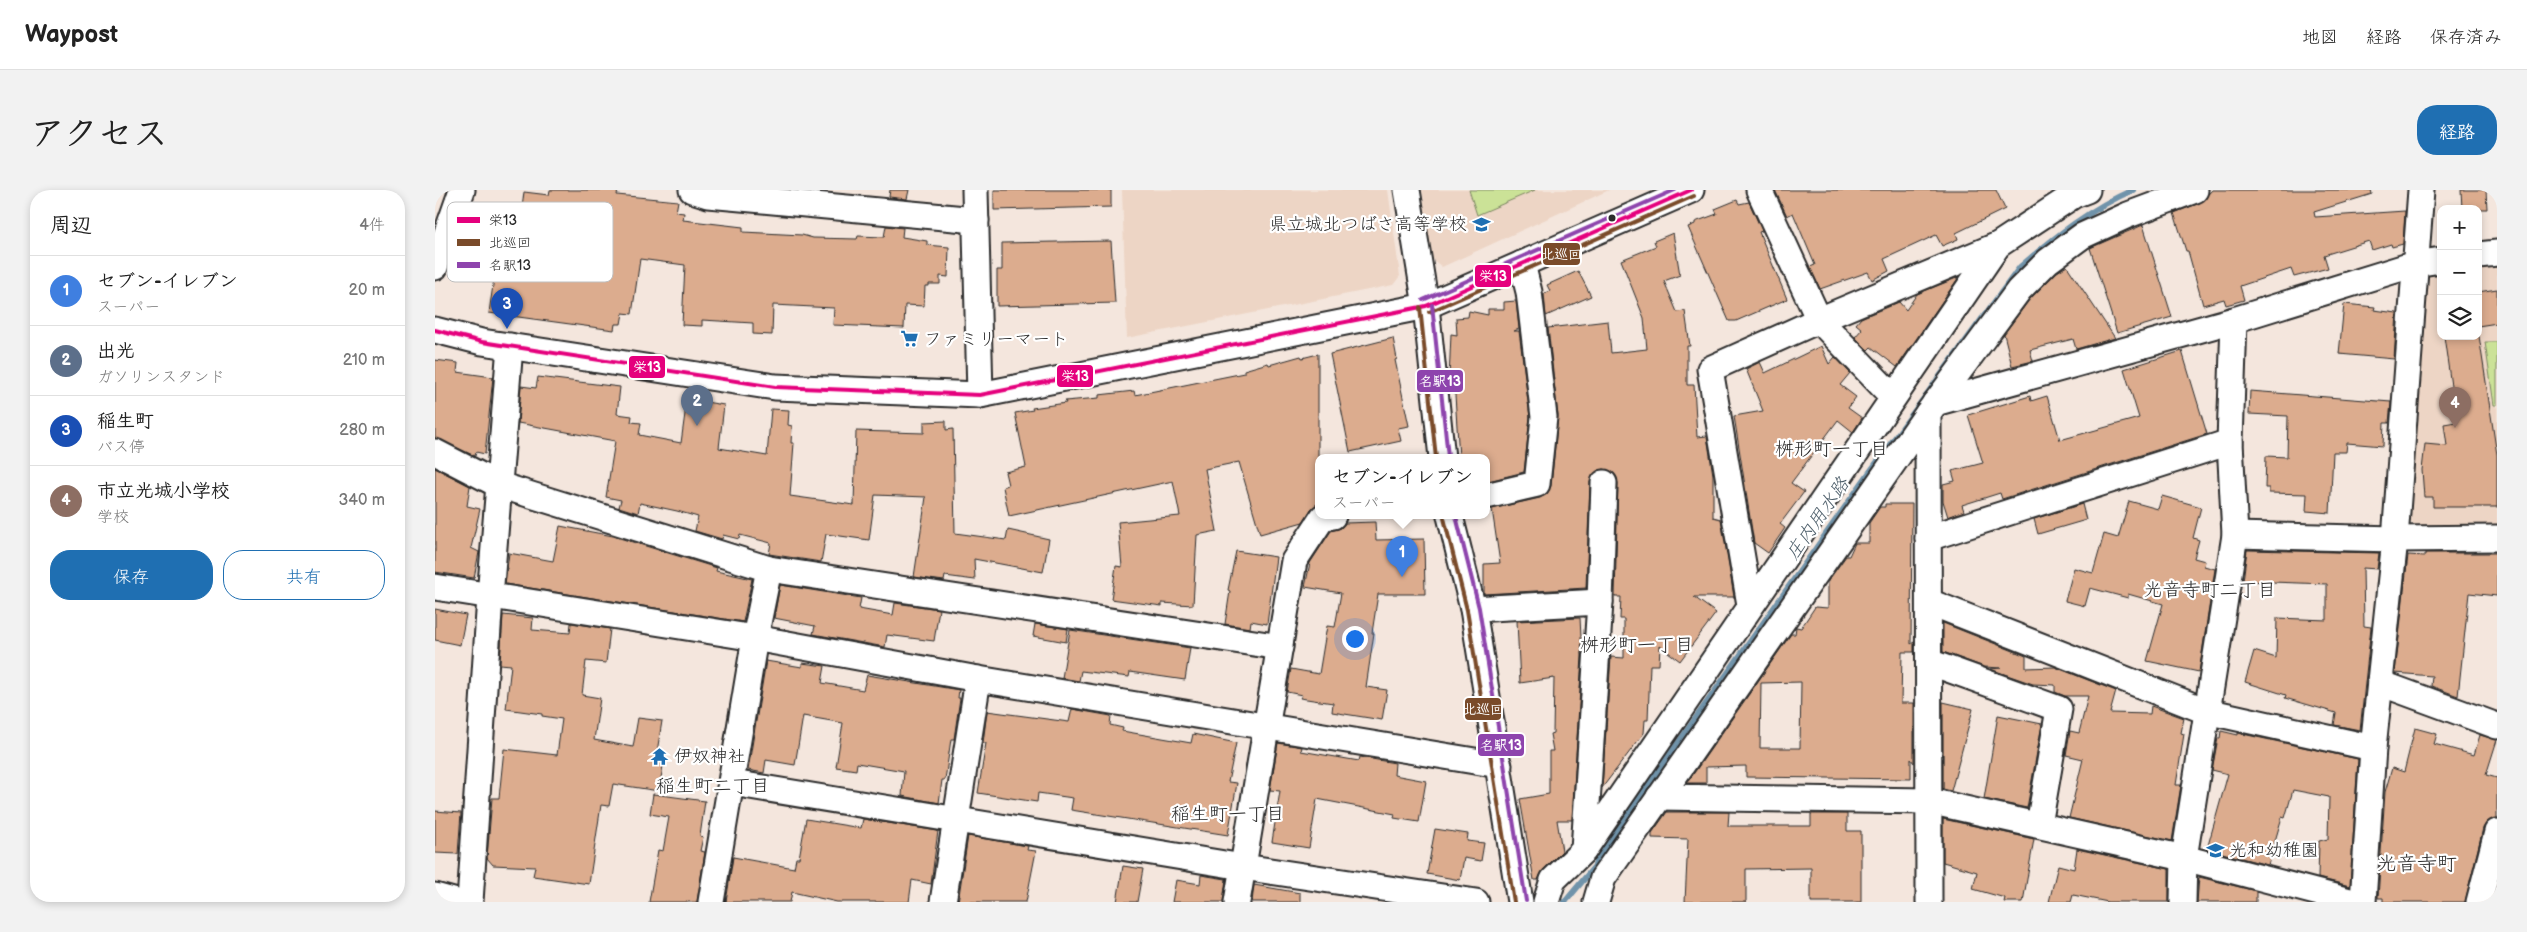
<!DOCTYPE html>
<html lang="ja">
<meta charset="utf-8">
<style>
:root{--surface:#fff;--page:#f2f2f2;--text:#222;--muted:#767676;--line:#e0e0e0;--accent:#1f6fb2}
body{margin:0;font-family:"Balsamiq Sans","Klee One",sans-serif;background:var(--page);color:var(--text)}
.controls{position:absolute;right:15px;top:15px;display:grid;overflow:hidden;border-radius:10px;box-shadow:0 2px 8px #0003}
.controls button{width:45px;height:45px;display:grid;place-items:center;padding:0;border:0;border-bottom:1px solid var(--line);background:var(--surface);color:var(--text);font:25px sans-serif}
.you{position:absolute;left:919px;top:448px;width:18px;height:18px;margin:-12px;border:4px solid #fff;border-radius:50%;background:#1a73e8;box-shadow:0 0 0 8px #1a73e833}
.badge{display:grid;place-items:center;width:32px;height:32px;border-radius:50%;background:var(--accent);color:#fff;font-size:16px;font-weight:700}
.pin{position:absolute;translate:-50% -41px;filter:drop-shadow(0 1px 2px #0008)}
.pin::after{content:'';position:absolute;top:26px;width:18px;height:15px;background:inherit;clip-path:polygon(0 0,100% 0,50% 100%)}
.popup{position:absolute;left:880px;top:264px;width:175px;height:65px;box-sizing:border-box;display:grid;place-content:center;border-radius:10px;background:var(--surface);filter:drop-shadow(0 1px 4px #0005);font-size:16px;white-space:nowrap;color:var(--muted)}
.popup b{font-size:19px;color:var(--text)}
.popup::after{content:'';position:absolute;left:50%;top:100%;margin-left:-10px;border:10px solid transparent;border-top-color:var(--surface)}
.list{margin:0;padding:0;list-style:none}
h2{display:flex;justify-content:space-between;align-items:center;height:65px;margin:0;padding:0 20px;font-size:21px}
h2 small{font-size:16px;font-weight:400;color:var(--muted)}
.list li{display:grid;grid-template-columns:32px 1fr auto;gap:15px;align-items:center;box-sizing:border-box;height:70px;padding:0 20px;border-top:1px solid var(--line)}
.list b{display:block;font-size:19px;white-space:nowrap}
.list p{margin:0;font-size:16px;white-space:nowrap;color:var(--muted)}
.list em{font-size:16px;font-style:normal;color:var(--muted)}
.actions{display:flex;gap:10px;padding:15px 20px}
.actions a{flex:1;padding:11px 0;border:1px solid var(--accent);border-radius:20px;text-align:center;font-size:18px;color:var(--accent)}
.actions .main{background:var(--accent);color:#fff}
.icon{flex:none;width:28px;height:28px;fill:none;stroke:currentColor;stroke-width:2;stroke-linecap:round;stroke-linejoin:round}
.map{position:relative;flex:none;width:2062px;height:712px;overflow:hidden;border-radius:20px}
header{display:flex;align-items:center;gap:30px;box-sizing:border-box;height:70px;padding:0 25px;background:var(--surface);border-bottom:1px solid var(--line)}
header strong{font-size:24px}
nav{display:flex;gap:28px;margin-inline-start:auto;font-size:18px}
.intro{display:flex;align-items:center;justify-content:space-between;box-sizing:border-box;height:120px;padding:0 30px}
h1{margin:0;font-size:35px}
.button{padding:12px 22px;border-radius:20px;background:var(--accent);color:#fff;font-size:18px;font-weight:700}
main{display:flex;gap:30px;padding:0 30px}
aside{flex:1;background:var(--surface);border-radius:20px;box-shadow:0 2px 8px #0003}
.map>svg:first-child{display:block}
.built{fill:#edd5c5}
.green{fill:#cbe297;stroke:#7b8661}
.lines{fill:none;stroke-linecap:round;stroke-linejoin:round}
.stream{stroke:#7093aa;stroke-width:6}
.building{fill:#dcac8e;stroke:#2b2b2b;fill-rule:evenodd}
.minor-casing{stroke:#2b2b2b;stroke-width:29}
.minor{stroke:#fff;stroke-width:25}
.bus-1-casing{stroke:#fff;stroke-width:8}
.bus-2-casing{stroke:#fff;stroke-width:8}
.bus-3-casing{stroke:#fff;stroke-width:8}
.bus-1{stroke:#e5007d;stroke-width:4}
.bus-2{stroke:#7a4b2a;stroke-width:4}
.bus-3{stroke:#8e44ad;stroke-width:4}
.bus-dot{fill:#2b2b2b;stroke:#fff;stroke-width:2}
.labels{text-anchor:middle;dominant-baseline:central;stroke-width:4.5;stroke-linejoin:round;paint-order:stroke}
.poi-label{font-size:18px;fill:#2b2b2b;stroke:#fff;text-anchor:start}
.neighbourhood-label{font-size:19px;fill:#2b2b2b;stroke:#fff}
.water-label{font-size:19px;font-style:italic;fill:#4e5f6b;stroke:#fff}
.quarter-label{font-size:20px;fill:#2b2b2b;stroke:#fff}
.key{fill:#fff;stroke:#bfbfbf;stroke-width:1}
.key-label{font-size:14px;fill:#2b2b2b}
.line-badge{stroke:#fff;stroke-width:2}
.badge-label{font-size:14px;text-anchor:middle;font-weight:bold;fill:#fff}
</style>
<header>
<strong>Waypost</strong>
<nav><a>地図</a><a>経路</a><a>保存済み</a></nav>
</header>
<div class="intro"><h1>アクセス</h1><a class="button">経路</a></div>
<main>
<aside>
<h2>周辺<small>4件</small></h2>
<ul class="list">
<li><span class="badge" style="background:#3f7fe0">1</span><div><b>セブン-イレブン</b><p>スーパー</p></div><em>20 m</em></li>
<li><span class="badge" style="background:#5c6f8a">2</span><div><b>出光</b><p>ガソリンスタンド</p></div><em>210 m</em></li>
<li><span class="badge" style="background:#1a4fb4">3</span><div><b>稲生町</b><p>バス停</p></div><em>280 m</em></li>
<li><span class="badge" style="background:#8d6e63">4</span><div><b>市立光城小学校</b><p>学校</p></div><em>340 m</em></li>
</ul>
<div class="actions"><a class="main">保存</a><a>共有</a></div>
</aside>
<div class="map">
<svg width="2062" height="712" viewBox="0 0 2062 712">
<rect width="100%" height="100%" fill="#f4e6dd"/>
<filter id="ink" filterUnits="userSpaceOnUse"><feTurbulence type="fractalNoise" baseFrequency=".02" numOctaves="2"/><feDisplacementMap in="SourceGraphic" scale="10" xChannelSelector="R" yChannelSelector="G"/><feConvolveMatrix kernelMatrix="1 2 1 2 8 2 1 2 1" color-interpolation-filters="sRGB"/></filter>
<g filter="url(#ink)">
<g class="built">
<polygon points="687,0 953,0 965,86 958,95 692,148"/>
<polygon points="987,0 1174,0 1007,77 997,69"/>
<polygon points="2062,73 2062,337 1982,337 1973,330 1986,83 2006,80 2006,146 2043,146 2043,75"/>
</g>
<g class="green">
<polygon points="1034,0 1100,0 1042,25"/>
<polygon points="2050,152 2062,152 2062,215 2059,215"/>
</g>
<g class="lines">
<path class="stream" d="M1130 712 1160 676 1162 668 1432 286 1585 77C1620 47 1656 18 1698 0"/>
</g>
<g class="building">
<polygon points="115,0 183,0 182,5 243,11 241,22 249,23 248,30 308,37 308,42 367,45 378,48 422,49 423,46 449,47 451,36 468,38 467,47 492,51 492,55 514,57 513,87 505,86 505,94 494,94 494,96 490,96 489,116 470,115 469,138 398,135 399,118 338,115 337,145 318,144 318,133 267,130 267,136 247,135 250,75 205,69 197,124 188,123 186,134 180,134 179,140 54,123 63,60 27,56 29,39 38,12 87,18 89,2 114,5"/>
<polygon points="455,0 474,0 472,9 454,7"/>
<polygon points="559,0 676,0 676,17 559,20"/>
<polygon points="1340,0 1561,0 1570,19 1521,43 1523,49 1507,56 1501,45 1449,69 1454,81 1437,90 1433,82 1385,99 1375,77 1380,75 1358,23 1352,26"/>
<polygon points="1936,0 1937,4 1879,22 1880,27 1970,21 1968,54 1957,57 1956,54 1937,60 1934,51 1889,65 1893,78 1859,87 1856,79 1805,96 1809,110 1791,115 1789,109 1768,115 1753,61 1751,61 1739,23 1765,13 1777,0"/>
<polygon points="2026,0 2051,0 2052,19 2027,19"/>
<polygon points="1302,10 1304,14 1314,12 1327,41 1324,42 1352,109 1301,131 1294,131 1253,37 1260,34 1260,32 1282,24 1280,19"/>
<polygon points="1708,35 1737,127 1682,143 1655,58"/>
<polygon points="1238,43 1245,85 1229,91 1242,122 1250,121 1255,156 1252,156 1252,195 1259,195 1262,247 1272,246 1278,285 1278,327 1286,329 1299,407 1259,407 1281,423 1245,471 1225,456 1224,475 1215,475 1213,530 1210,530 1209,543 1167,598 1176,467 1189,468 1189,429 1185,429 1186,407 1180,407 1183,293 1181,286 1176,281 1169,279 1162,281 1155,292 1151,398 1049,404 1049,374 1065,373 1057,319 1105,308 1112,304 1116,296 1123,226 1113,138 1173,131 1176,163 1212,159 1209,128 1186,70 1221,56 1219,51"/>
<polygon points="676,51 680,113 562,116 562,80 567,80 567,53"/>
<polygon points="1632,76 1680,148 1641,159 1638,149 1595,160 1598,171 1577,176 1569,144 1595,109 1622,82"/>
<polygon points="1143,81 1156,106 1111,126 1109,104 1115,101 1112,95"/>
<polygon points="1524,87 1462,177 1436,157 1433,160 1420,147 1427,139 1421,134 1426,128 1464,112 1471,120 1482,104"/>
<polygon points="2062,99 2062,133 2043,136 2043,102"/>
<polygon points="1081,111 1084,139 1079,141 1084,141 1095,227 1089,282 1053,291 1051,289 1051,268 1024,268 1019,189 1014,189 1016,144 1022,145 1021,128 1033,127 1034,121 1053,125 1053,119 1069,119 1069,112"/>
<polygon points="1909,114 1940,117 1939,120 1962,123 1959,169 1904,164"/>
<polygon points="2009,146 2044,146 2062,265 2062,317 1998,317 1998,307 1989,307 1987,280 1990,254 2012,256 2009,234 2021,232"/>
<polygon points="958,148 962,169 960,170 974,236 963,238 966,251 915,262 895,164"/>
<polygon points="1386,156 1394,174 1400,167 1415,183 1405,195 1421,207 1413,218 1427,228 1418,242 1403,230 1356,293 1369,302 1345,334 1350,338 1333,363 1319,353 1299,226 1328,221 1311,179 1325,172 1330,183"/>
<polygon points="1747,161 1772,244 1567,309 1565,303 1527,315 1529,321 1513,327 1508,311 1508,294 1520,291 1517,281 1548,273 1533,225 1595,206 1596,211 1612,206 1625,250 1704,228 1689,179"/>
<polygon points="883,164 883,314 876,319 868,332 825,344 804,272 770,279 782,341 762,345 758,415 727,413 727,416 676,409 681,376 687,377 683,332 745,326 738,291 574,326 568,297 573,295 570,282 591,277 580,223 598,220 597,218 631,213 630,211 664,208 664,205 699,201 700,205 809,183 809,180 833,173 834,175 866,166 867,168"/>
<polygon points="0,170 23,173 22,182 58,187 50,264 41,262 40,266 0,248"/>
<polygon points="103,187 185,197 182,224 197,226 196,232 206,233 204,245 246,253 252,209 289,215 284,258 332,266 336,219 354,220 353,235 357,236 356,253 359,253 355,306 419,315 421,241 489,243 489,232 511,231 511,240 518,239 520,343 571,350 573,340 614,349 608,382 539,369 540,390 510,386 509,391 479,387 491,307 440,305 434,350 391,344 386,372 334,364 336,353 305,345 304,349 288,345 287,349 260,341 263,327 242,321 205,313 203,323 184,317 186,310 171,307 180,251 83,233 86,196 101,198"/>
<polygon points="1815,201 1956,212 1954,233 1949,233 1948,256 1912,253 1911,262 1898,262 1895,323 1871,321 1872,304 1834,303 1834,298 1830,298 1831,266 1852,267 1853,226 1814,224"/>
<polygon points="0,278 35,296 32,316 45,319 36,358 44,362 39,388 0,382"/>
<polygon points="1727,306 1766,317 1758,348 1764,350 1759,368 1770,371 1769,376 1780,379 1764,482 1712,471 1728,414 1693,404 1693,408 1655,398 1650,416 1630,411 1639,378 1658,383 1669,344 1683,348 1694,311 1723,319"/>
<path d="M1450 314H1477L1476 454 1479 452V462H1467L1466 513H1479V573L1476 569V589L1311 587V576L1271 577V593H1252L1356 444H1360L1361 437 1366 438 1380 417 1393 418V391L1411 366H1414L1420 353H1434V333L1445 317H1450ZM1366 492 1365 558H1325L1326 493Z"/>
<polygon points="1647,314 1651,330 1603,344 1599,329"/>
<polygon points="940,332 941,350 989,349 990,404 943,404 937,443 939,443 931,497 952,500 947,530 897,522 898,513 865,508 867,505 852,502 856,479 884,484 892,436 900,437 906,403 870,397 875,373 896,341 906,338 910,333"/>
<polygon points="125,336 178,346 282,378 281,381 317,389 308,432 70,394 74,363 118,371"/>
<polygon points="1812,360 1944,363 1942,379 1928,378 1929,436 1936,437 1925,540 1899,535 1901,523 1850,508 1851,505 1810,492 1819,461 1841,468 1842,428 1892,430 1892,394 1808,391"/>
<polygon points="801,361 841,367 832,434 816,431 815,438 790,434 795,401 793,400"/>
<polygon points="1990,363 2062,363 2062,406 2034,403 2023,506 1996,496 1997,486 1960,483 1973,365 1990,366"/>
<polygon points="345,395 426,408 424,419 458,425 460,413 504,419 499,451 452,445 450,457 378,444 380,436 339,428"/>
<polygon points="0,419 31,425 25,455 0,450"/>
<polygon points="68,425 98,428 97,440 135,443 136,433 175,439 171,473 151,471 147,505 165,508 159,550 198,557 203,528 227,531 222,562 230,563 224,601 178,594 174,616 166,615 154,694 98,686 100,677 58,675 52,668 57,608 64,608 69,559 122,565 127,529 107,526 107,524 71,519 76,475 65,474"/>
<polygon points="1145,428 1147,466 1137,630 1122,630 1127,661 1108,680 1103,690 1099,690 1085,609 1114,604 1114,561 1118,561 1115,544 1118,543 1119,488 1085,493 1082,431"/>
<polygon points="1508,433 1591,466 1591,478 1620,477 1681,501 1675,523 1715,524 1716,516 1749,528 1746,543 1749,544 1741,595 1746,595 1737,651 1634,628 1648,569 1631,565 1635,541 1644,543 1653,506 1630,506 1620,502 1620,495 1598,494 1555,479 1566,478 1549,477 1508,462"/>
<polygon points="600,434 633,439 631,452 598,446"/>
<polygon points="635,440 755,458 750,490 695,482 694,487 646,481 644,491 627,488"/>
<polygon points="331,471 367,477 367,473 390,476 387,493 428,500 432,485 524,500 523,508 525,508 519,549 516,549 510,590 507,590 504,613 467,606 469,581 422,573 421,580 401,577 408,533 368,526 360,575 331,570 329,583 313,580"/>
<polygon points="1508,512 1538,519 1516,601 1508,599"/>
<polygon points="637,519 676,526 675,535 688,538 687,541 756,553 758,544 801,553 793,592 802,593 793,645 636,620 638,608 603,603 602,612 543,603 551,553 548,553 552,521 634,532"/>
<polygon points="1563,525 1607,534 1592,618 1549,609"/>
<polygon points="1980,538 2002,544 1999,554 2039,565 2045,545 2062,550 2051,585 2062,588 2062,628 2052,632 2048,638 2030,712 1948,712 1948,708 1943,708 1950,602 1957,578 1969,582"/>
<polygon points="1786,541 1803,545 1803,543 1923,569 1915,696 1883,688 1884,651 1893,649 1894,607 1858,600 1850,628 1847,627 1833,675 1772,659 1793,584 1777,580 1783,548 1785,548"/>
<polygon points="843,553 867,557 866,561 924,571 925,567 960,573 959,585 991,591 984,632 959,628 960,624 882,609 874,658 837,652 845,601 835,600"/>
<polygon points="218,604 270,611 265,646 268,647 265,661 270,662 262,712 214,712 223,660 228,661 234,627 215,624"/>
<polygon points="0,621 26,623 23,664 0,663"/>
<polygon points="1232,622 1294,622 1293,636 1376,636 1376,624 1412,624 1412,641 1426,641 1426,712 1376,712 1376,678 1311,679 1311,712 1250,712 1253,649 1217,648 1217,643"/>
<polygon points="371,629 426,638 428,629 503,641 496,694 477,690 474,712 402,712 357,702 355,712 291,712 298,667 359,678 361,668 364,668"/>
<polygon points="1508,629 1599,649 1588,712 1569,712 1570,708 1538,699 1542,682 1508,672"/>
<polygon points="1000,639 1033,644 1032,651 1049,653 1046,671 1029,668 1025,690 992,684"/>
<polygon points="533,646 593,656 592,660 601,661 591,712 523,712"/>
<polygon points="1642,659 1734,679 1734,712 1673,712 1638,705 1636,712 1614,712 1623,675 1639,679"/>
<polygon points="688,676 708,679 702,712 682,712"/>
<polygon points="766,685 791,689 788,712 737,712 741,690 765,694"/>
<polygon points="1764,687 1821,701 1821,712 1762,712"/>
<polygon points="819,695 865,703 865,712 817,712"/>
</g>
<g class="lines">
<defs>
<g id="minor">
<polyline points="257,0 273,5 541,30"/>
<polyline points="540,0 545,205"/>
<polyline points="972,0 991,116 1007,268"/>
<polyline points="1324,0 1384,130 1458,207"/>
<polyline points="2043,65 2062,63"/>
<polyline points="0,77 27,0"/>
<polyline points="0,140 47,152 340,197 545,205 991,116 1256,0"/>
<polyline points="1500,213 1799,130 1980,74 2006,70"/>
<polyline points="1493,223 1494,712"/>
<polyline points="0,262 64,295 334,379 845,457"/>
<polyline points="1051,306 1102,294 1109,227 1094,102 1087,74"/>
<polyline points="1015,326 1038,419 1085,712"/>
<polyline points="1800,345 1960,349 2062,348"/>
<polyline points="1493,348 1795,252"/>
<polyline points="0,397 320,448 543,489 1064,575"/>
<polyline points="1494,412 1771,521 1938,558"/>
<polyline points="1315,415 1275,179 1384,130 1563,55"/>
<polyline points="1038,419 1165,412"/>
<polyline points="1494,472 1624,519 1604,635"/>
<polyline points="1945,493 2062,536"/>
<polyline points="297,593 808,677 1041,712"/>
<polyline points="1224,607 1494,611 1749,668 1919,712"/>
<polyline points="1149,660 1165,412 1169,293"/>
<polyline points="0,706 22,712"/>
<polyline points="35,712 55,407 75,156"/>
<polyline points="276,712 320,448 334,379"/>
<polyline points="508,712 543,489"/>
<polyline points="802,712 859,371 888,327 898,326"/>
<polyline points="1111,712 1118,690 1149,660 1563,55 1639,5 1652,0"/>
<polyline points="1161,712 1168,688 1493,223 1584,100 1613,71 1647,46 1693,25 1760,0"/>
<polyline points="1748,712 1749,668 1800,345 1795,252 1799,130"/>
<polyline points="1928,712 1938,558 1960,349 1986,0"/>
<polyline points="2044,712 2062,642"/>
</g>
</defs>
<use href="#minor" class="minor-casing"/>
<use href="#minor" class="minor"/>
<defs>
<polyline id="bus-1" points="0,140 47,152 340,197 545,205 991,116 1256,0"/>
<g id="bus-2">
<polyline points="985,117 1001,268"/>
<polyline points="994,122 1259,6"/>
<polyline points="1009,328 1032,420 1079,712"/>
</g>
<g id="bus-3">
<polyline points="988,110 1240,0"/>
<polyline points="997,115 1013,267"/>
<polyline points="1021,326 1044,418 1091,711"/>
</g>
</defs>
<use href="#bus-1" class="bus-1-casing"/>
<use href="#bus-2" class="bus-2-casing"/>
<use href="#bus-3" class="bus-3-casing"/>
<use href="#bus-1" class="bus-1"/>
<use href="#bus-2" class="bus-2"/>
<use href="#bus-3" class="bus-3"/>
</g>
</g>
<defs>
<symbol id="school-bare" viewBox="-9 -9 18 18"><path d="M0-5L7-2L0 1L-7-2ZM-4 1L0 2.5L4 1V4Q0 6-4 4Z" fill="#1f6fb2" stroke="#fff" stroke-width="2.5" paint-order="stroke"/></symbol>
<symbol id="supermarket-bare" viewBox="-9 -9 18 18"><path d="M-6-5.5h2.5l.6 2H6L4.5 2H-2.5L-4.4-4H-6ZM-1.5 3.2a1.3 1.3 0 1 0 .1 0ZM3 3.2a1.3 1.3 0 1 0 .1 0Z" fill="#1f6fb2" stroke="#fff" stroke-width="2.5" paint-order="stroke"/></symbol>
<symbol id="temple-bare" viewBox="-9 -9 18 18"><path d="M0-6L5-2H3V0L6.5 2.5H4V6H1.5V3h-3V6H-4V2.5H-6.5L-3 0V-2H-5Z" fill="#1f6fb2" stroke="#fff" stroke-width="2.5" paint-order="stroke"/></symbol>
</defs>
<g fill-rule="evenodd">
<use href="#school-bare" x="1034" y="22" width="25" height="25"/>
<use href="#supermarket-bare" x="462" y="136" width="25" height="25"/>
<use href="#temple-bare" x="212" y="554" width="25" height="25"/>
<use href="#school-bare" x="1768" y="648" width="25" height="25"/>
</g>
<circle class="bus-dot" cx="1177" cy="28" r="4.5"/>
<g class="labels">
<g class="poi-label">
<text x="1032" y="34" text-anchor="end">県立城北つばさ高等学校</text>
<text x="489" y="149">ファミリーマート</text>
<text x="239" y="566">伊奴神社</text>
<text x="1794" y="660">光和幼稚園</text>
</g>
<g class="neighbourhood-label">
<text x="1397" y="259">桝形町一丁目</text>
<text x="1775" y="400">光音寺町二丁目</text>
<text x="1202" y="455">桝形町一丁目</text>
<text x="278" y="596">稲生町二丁目</text>
<text x="793" y="624">稲生町一丁目</text>
</g>
<g class="water-label">
<text transform="translate(1383 329) rotate(-55)">庄内用水路</text>
</g>
<g class="quarter-label">
<text x="1982" y="674">光音寺町</text>
</g>
</g>
<rect x="12" y="12" width="166" height="80" rx="8" class="key"/>
<rect x="22" y="27" width="23" height="6" fill="#e5007d"/>
<rect x="22" y="49" width="23" height="7" fill="#7a4b2a"/>
<rect x="22" y="72" width="23" height="6" fill="#8e44ad"/>
<g class="key-label">
<text x="54" y="35">栄13</text>
<text x="54" y="57">北巡回</text>
<text x="54" y="80">名駅13</text>
</g>
<g class="line-badge">
<rect x="1107" y="52" width="39" height="24" rx="5" fill="#7a4b2a"/>
<rect x="1039" y="74" width="38" height="24" rx="5" fill="#e5007d"/>
<rect x="193" y="165" width="38" height="24" rx="5" fill="#e5007d"/>
<rect x="621" y="174" width="38" height="24" rx="5" fill="#e5007d"/>
<rect x="981" y="179" width="48" height="24" rx="5" fill="#8e44ad"/>
<rect x="1029" y="507" width="38" height="24" rx="5" fill="#7a4b2a"/>
<rect x="1042" y="543" width="48" height="24" rx="5" fill="#8e44ad"/>
</g>
<g class="badge-label">
<text x="1126" y="69">北巡回</text>
<text x="1058" y="91">栄13</text>
<text x="212" y="182">栄13</text>
<text x="640" y="191">栄13</text>
<text x="1005" y="196">名駅13</text>
<text x="1048" y="524">北巡回</text>
<text x="1066" y="560">名駅13</text>
</g>
</svg>
<div class="controls">
<button>+</button>
<button>−</button>
<button><svg class="icon" aria-label="layers" viewBox="0 0 24 24"><path d="M12 4l9 5-9 5-9-5zM3 14l9 5 9-5"/></svg></button>
</div>
<div class="you"></div>
<div class="pin badge" style="left:967px;top:387px;background:#3f7fe0">1</div>
<div class="popup"><b>セブン-イレブン</b>スーパー</div>
<div class="pin badge" style="left:262px;top:236px;background:#5c6f8a">2</div>
<div class="pin badge" style="left:72px;top:139px;background:#1a4fb4">3</div>
<div class="pin badge" style="left:2020px;top:238px;background:#8d6e63">4</div>
</div>
</main>
